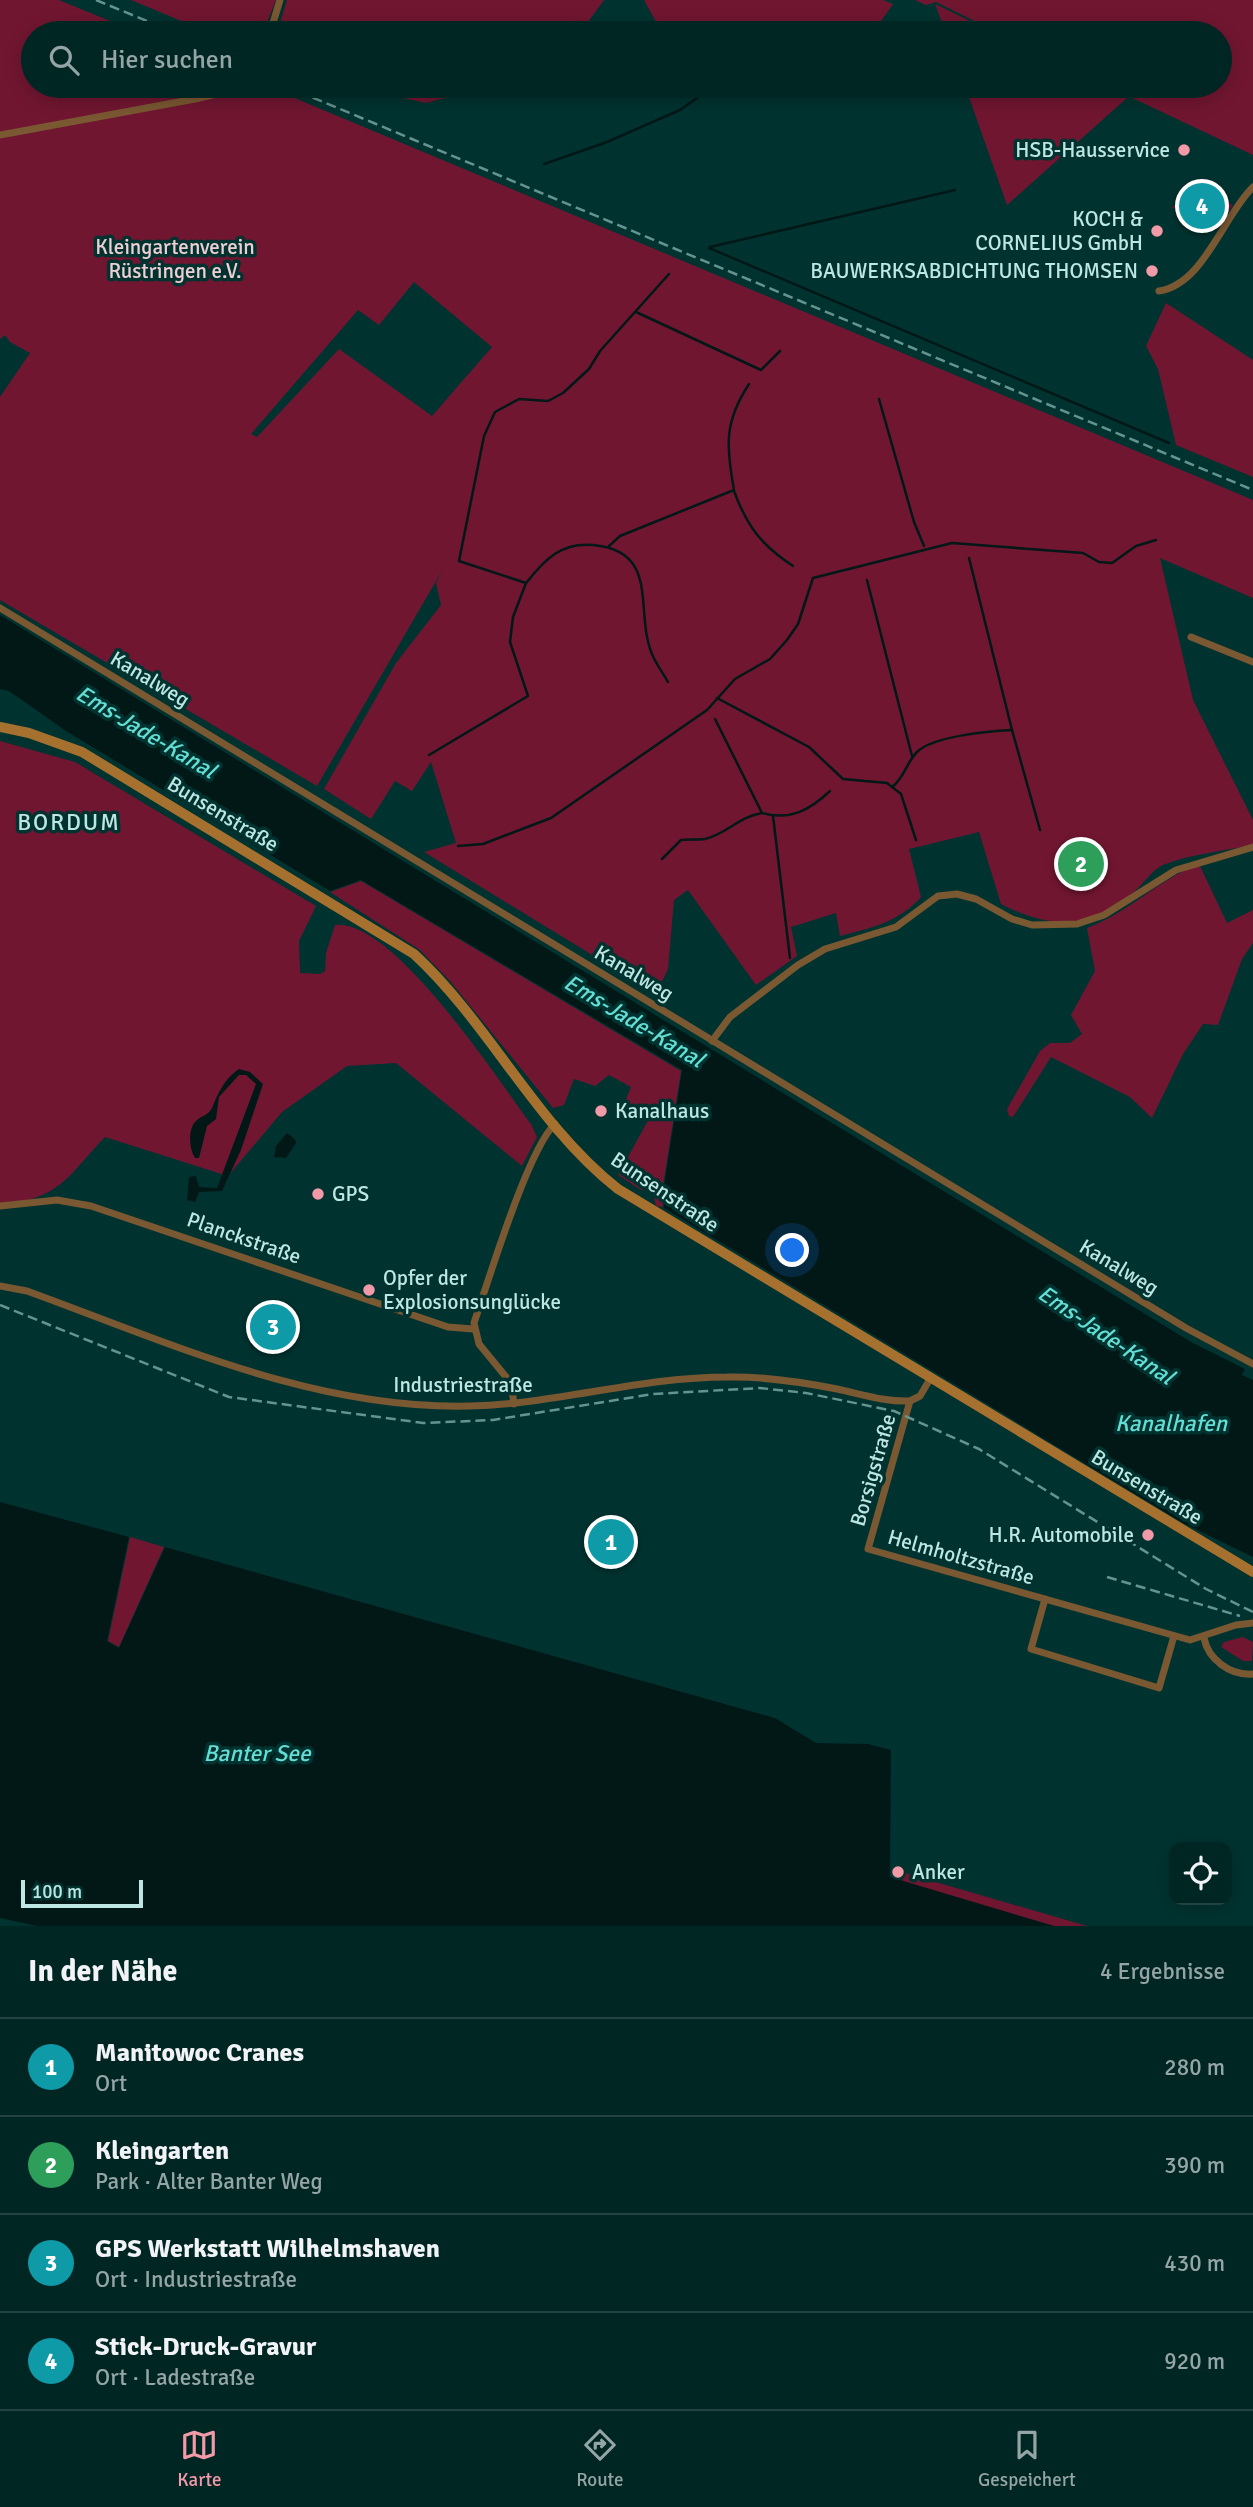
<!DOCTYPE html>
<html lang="de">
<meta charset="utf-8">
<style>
:root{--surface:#002624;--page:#0e3231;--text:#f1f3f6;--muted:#95a5a6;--line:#224341;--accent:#f39aa9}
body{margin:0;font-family:Signika,sans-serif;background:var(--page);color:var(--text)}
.controls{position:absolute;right:21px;bottom:21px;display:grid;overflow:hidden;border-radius:14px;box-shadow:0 4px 18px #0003}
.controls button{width:63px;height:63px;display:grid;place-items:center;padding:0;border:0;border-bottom:2px solid var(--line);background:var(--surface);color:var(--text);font:35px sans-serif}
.scale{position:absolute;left:21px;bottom:18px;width:122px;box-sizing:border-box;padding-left:7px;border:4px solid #bee7e3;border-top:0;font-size:19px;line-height:24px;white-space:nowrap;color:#bee7e3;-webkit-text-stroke:5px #003330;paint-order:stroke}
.you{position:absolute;left:793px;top:1251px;width:24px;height:24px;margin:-18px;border:5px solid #fff;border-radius:50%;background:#1a73e8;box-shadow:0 0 0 10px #1a73e833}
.badge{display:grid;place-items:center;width:46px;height:46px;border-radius:50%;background:var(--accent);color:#fff;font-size:23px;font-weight:700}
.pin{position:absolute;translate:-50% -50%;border:4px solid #fff;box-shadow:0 2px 7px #0006}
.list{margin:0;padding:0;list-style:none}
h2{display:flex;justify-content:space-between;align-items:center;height:91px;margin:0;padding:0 28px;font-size:30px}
h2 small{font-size:23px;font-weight:400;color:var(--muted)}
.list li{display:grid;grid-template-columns:46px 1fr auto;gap:21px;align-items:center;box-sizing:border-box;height:98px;padding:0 28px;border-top:2px solid var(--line)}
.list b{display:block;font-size:26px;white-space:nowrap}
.list p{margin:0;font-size:23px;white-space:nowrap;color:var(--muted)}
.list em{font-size:23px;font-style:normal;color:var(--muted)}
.icon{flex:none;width:38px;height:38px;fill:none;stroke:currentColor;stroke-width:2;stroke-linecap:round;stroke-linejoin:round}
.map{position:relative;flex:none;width:1253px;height:1926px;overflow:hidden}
.search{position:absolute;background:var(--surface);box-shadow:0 4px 18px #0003;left:21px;right:21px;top:21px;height:77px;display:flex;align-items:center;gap:18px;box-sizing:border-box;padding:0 24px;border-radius:38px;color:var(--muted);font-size:26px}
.sheet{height:483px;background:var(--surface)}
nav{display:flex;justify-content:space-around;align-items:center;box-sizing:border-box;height:98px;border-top:2px solid var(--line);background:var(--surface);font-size:19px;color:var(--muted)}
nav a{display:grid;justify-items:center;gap:4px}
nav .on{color:var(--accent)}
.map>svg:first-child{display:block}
.green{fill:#711631;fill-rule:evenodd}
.water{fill:#011817}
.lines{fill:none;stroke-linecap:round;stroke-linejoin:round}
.stream{stroke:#011817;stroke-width:2.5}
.street{stroke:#7a5832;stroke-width:7}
.secondary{stroke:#a6702e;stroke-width:10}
.rail{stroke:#65938f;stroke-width:2.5;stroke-dasharray:10 5;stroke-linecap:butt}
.poi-dot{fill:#f39aa9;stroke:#003330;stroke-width:2.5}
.labels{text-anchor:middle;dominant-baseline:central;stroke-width:7;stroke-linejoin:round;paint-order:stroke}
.poi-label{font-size:21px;fill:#bee7e3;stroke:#003330;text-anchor:end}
.park-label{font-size:21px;fill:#efcfd3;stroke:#003330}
.street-label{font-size:21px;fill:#bee7e3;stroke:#003330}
.water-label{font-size:23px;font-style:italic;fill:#62ded5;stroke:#003330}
.neighbourhood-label{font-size:23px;letter-spacing:2px;fill:#bee7e3;stroke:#003330}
</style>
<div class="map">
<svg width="1253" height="1926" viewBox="0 0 1253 1926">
<rect width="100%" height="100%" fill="#003330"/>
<g class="green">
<path d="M0 0H59L139 33H33V86H266L1253 500V598L1160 558 1193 700 1253 820V845C1224 851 1190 854 1163 865 1152 870 1144 883 1135 891 1088 928 1054 931 1001 904L979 832 909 849 921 897C899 922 871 928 840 936L836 913 791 927 797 956 756 985 688 890 674 900 668 969 656 994 424 852 456 843 431 762 412 791 395 781 371 819 324 789 396 663 441 605 436 583 443 569 317 786 0 600V397L30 353 10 342 5 335 0 339ZM414 282 492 347 432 416 339 349 257 437 251 434 358 310 379 325Z"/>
<polygon points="131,0 276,0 263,33 210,33"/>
<polygon points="287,0 604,0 580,33 277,33"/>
<polygon points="644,0 883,0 893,4 879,24 867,33 662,33"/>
<polygon points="915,0 1253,0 1253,155 1107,86 1220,86 1220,33 999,33 936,2 926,5"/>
<polygon points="935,4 995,33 946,33"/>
<polygon points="349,86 491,86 426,103"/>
<polygon points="965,86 1102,86 1127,98 1007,205"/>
<polygon points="1214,196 1233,205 1217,228 1171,207 1179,205 1210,219 1209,222 1215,224 1220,206 1212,202"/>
<polygon points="1166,303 1253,360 1253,477 1176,445 1158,369 1146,346"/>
<path d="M0 741 75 762 316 906 299 941 300 973 320 974 325 971 326 953 335 925C394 919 497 1079 531 1124L537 1137 522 1166 396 1063 347 1066 282 1112 228 1176 105 1137C65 1179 61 1198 0 1205Z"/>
<path d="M1199 864 1227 923 1253 910V943L1242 959 1218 1025 1203 1024 1183 1054 1152 1118 1130 1097 1051 1057 1013 1117 1009 1116 1007 1109 1040 1051 1050 1043H1070L1082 1034 1071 1015 1095 971 1087 928C1128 913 1158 880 1199 864Z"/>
<polygon points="361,881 681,1071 662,1192 663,1207 656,1206 652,1188 641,1190 618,1175 650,1117 625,1102 631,1087 609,1075 595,1086 574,1079 564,1105 553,1108 450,981 420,950 330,892"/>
<polygon points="130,1537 164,1547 119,1647 108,1641"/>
<polygon points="1243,1637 1253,1642 1252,1661 1243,1661 1221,1647 1224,1642"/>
<polygon points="905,1873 1087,1926 1054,1926 902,1882"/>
</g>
<g class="water">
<polygon points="0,615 1191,1342 1245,1369 1242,1375 1253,1380 1253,1557 1183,1523 664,1208 663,1192 682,1070 361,880 330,891 66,731 9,691 0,689"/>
<path d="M239 1069 250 1072 263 1084 241 1150 222 1191 199 1192 195 1202 187 1200 189 1177 196 1176 199 1187 217 1188 256 1084 246 1075H239L219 1097 216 1119 207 1126 199 1158H195C189 1149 188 1130 195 1122 200 1116 209 1115 212 1108 218 1093 225 1078 239 1069Z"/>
<polygon points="287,1133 295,1139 296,1143 286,1158 274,1157 276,1146"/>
<polygon points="0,1502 129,1537 107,1641 119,1648 165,1547 775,1718 816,1743 868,1744 891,1750 890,1877 1054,1926 37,1926 0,1918"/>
</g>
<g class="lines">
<g class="stream">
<polyline points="900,33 903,31"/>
<polyline points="544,164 607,142 680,110 714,86"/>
<polyline points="710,247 955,190"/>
<polyline points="709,248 1169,443"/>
<polyline points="636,312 761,370 780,351"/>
<polyline points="879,399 914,522 924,546"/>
<path d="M734 491C747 526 761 545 793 566"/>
<path d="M609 546 620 536 734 490C726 446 724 422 749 384"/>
<polyline points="969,558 1012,730"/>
<polyline points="867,580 912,756"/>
<path d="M527 582C545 559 562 542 593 545 661 551 634 611 652 654 656 664 663 673 668 682"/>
<polyline points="717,698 809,747 843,779 887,783 901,794 916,840"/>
<path d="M715 719 762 813C790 821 810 810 830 791"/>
<polyline points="429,755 528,696 510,642 513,617 526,583 459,561 484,436 495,412 519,399 548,401 563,393 589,369 600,351 669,274"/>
<path d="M892 787C905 777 906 763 917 752 933 736 990 731 1012 730L1040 830"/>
<polyline points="773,816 790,958"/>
<polyline points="458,846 483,844 551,818 707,710 735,679 770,659 787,640 798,624 813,578 952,543 1083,553 1099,562 1112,563 1136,546 1156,540"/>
<path d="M662 859 681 840C689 839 697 840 705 839 727 834 738 817 762 813"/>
</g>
<g class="street">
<polyline points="270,33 280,0"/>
<polyline points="0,135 195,99 251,86"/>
<path d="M1159 291C1204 284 1223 216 1253 187"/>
<polyline points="0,608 1186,1328 1253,1364"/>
<polyline points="1191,637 1253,662"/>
<polyline points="712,1041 730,1017 798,965 825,949 896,927 938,896 957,894 976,899 1012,919 1032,925 1077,924 1104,915 1176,870 1253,847"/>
<polyline points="0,1206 57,1200 91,1206 448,1327 473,1329"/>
<path d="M0 1286 27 1291C170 1343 315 1410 470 1406 557 1404 640 1377 727 1377 764 1376 801 1382 837 1389 861 1394 885 1402 910 1401L920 1396 930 1379"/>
<polyline points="910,1401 868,1549 1190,1640 1236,1625 1253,1623"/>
<path d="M514 1404 511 1383 479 1344 474 1323C488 1282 528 1149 555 1124"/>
<polyline points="1045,1599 1031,1649 1159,1688 1174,1636"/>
<path d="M1204 1638C1208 1659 1230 1676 1253 1674"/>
</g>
<path class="secondary" d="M0 727 29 733 82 752 414 954C490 1024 536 1125 618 1189L1253 1572"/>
<g class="rail">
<polyline points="96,0 176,33"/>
<polyline points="285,86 1253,490"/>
<polyline points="0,1305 229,1397 423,1423 493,1420 653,1394 760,1388 806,1393 894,1411 979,1449 1206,1589 1253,1612"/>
<polyline points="1107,1577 1240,1616"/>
</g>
</g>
<g class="poi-dot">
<circle cx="1184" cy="150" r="7"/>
<circle cx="1157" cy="231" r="7"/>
<circle cx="1152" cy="271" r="7"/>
<circle cx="601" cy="1111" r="7"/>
<circle cx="318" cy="1194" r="7"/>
<circle cx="369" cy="1290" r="7"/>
<circle cx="1148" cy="1535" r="7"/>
<circle cx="898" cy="1872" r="7"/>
</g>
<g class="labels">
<g class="poi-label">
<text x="1170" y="150">HSB-Hausservice</text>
<text x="1143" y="219">KOCH &amp;<tspan x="1143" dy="24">CORNELIUS GmbH</tspan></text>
<text x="1138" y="271">BAUWERKSABDICHTUNG THOMSEN</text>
<text x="615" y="1111" text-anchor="start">Kanalhaus</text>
<text x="332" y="1194" text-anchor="start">GPS</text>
<text x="383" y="1278" text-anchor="start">Opfer der<tspan x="383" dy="24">Explosionsunglücke</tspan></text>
<text x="1134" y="1535">H.R. Automobile</text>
<text x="912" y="1872" text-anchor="start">Anker</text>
</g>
<g class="park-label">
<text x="175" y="247">Kleingartenverein<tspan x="175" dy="24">Rüstringen e.V.</tspan></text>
</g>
<g class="street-label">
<text transform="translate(150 679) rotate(31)">Kanalweg</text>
<text transform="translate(223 814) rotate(31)">Bunsenstraße</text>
<text transform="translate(634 973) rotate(31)">Kanalweg</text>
<text transform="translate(665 1192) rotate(34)">Bunsenstraße</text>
<text transform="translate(244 1238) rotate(19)">Planckstraße</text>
<text transform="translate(1119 1267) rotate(31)">Kanalweg</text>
<text x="463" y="1385">Industriestraße</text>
<text transform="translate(873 1470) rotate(-74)">Borsigstraße</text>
<text transform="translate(1147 1487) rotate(31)">Bunsenstraße</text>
<text transform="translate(961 1557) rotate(16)">Helmholtzstraße</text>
</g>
<g class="water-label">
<text transform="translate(146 732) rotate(31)">Ems-Jade-Kanal</text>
<text transform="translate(634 1021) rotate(31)">Ems-Jade-Kanal</text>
<text transform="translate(1106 1335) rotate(34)">Ems-Jade-Kanal</text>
<text x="1171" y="1423">Kanalhafen</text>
<text x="257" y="1753">Banter See</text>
</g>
<g class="neighbourhood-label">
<text x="69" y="822">BORDUM</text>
</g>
</g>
</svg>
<div class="controls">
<button><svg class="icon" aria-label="locate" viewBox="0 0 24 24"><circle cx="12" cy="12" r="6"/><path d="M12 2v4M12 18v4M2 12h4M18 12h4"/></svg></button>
</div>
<div class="scale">100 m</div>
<div class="you"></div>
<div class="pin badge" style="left:611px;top:1542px;background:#0f9aa8">1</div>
<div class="pin badge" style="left:1081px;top:864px;background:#2e9e5b">2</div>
<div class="pin badge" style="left:273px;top:1327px;background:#0f9aa8">3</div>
<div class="pin badge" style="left:1202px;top:206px;background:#0f9aa8">4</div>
<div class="search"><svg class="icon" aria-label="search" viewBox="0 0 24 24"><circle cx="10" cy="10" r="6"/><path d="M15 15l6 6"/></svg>Hier suchen</div>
</div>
<section class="sheet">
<h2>In der Nähe<small>4 Ergebnisse</small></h2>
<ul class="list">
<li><span class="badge" style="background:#0f9aa8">1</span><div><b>Manitowoc Cranes</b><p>Ort</p></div><em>280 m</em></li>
<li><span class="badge" style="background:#2e9e5b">2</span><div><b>Kleingarten</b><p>Park · Alter Banter Weg</p></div><em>390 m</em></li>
<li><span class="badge" style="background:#0f9aa8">3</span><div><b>GPS Werkstatt Wilhelmshaven</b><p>Ort · Industriestraße</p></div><em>430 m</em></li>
<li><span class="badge" style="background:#0f9aa8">4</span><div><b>Stick-Druck-Gravur</b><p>Ort · Ladestraße</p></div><em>920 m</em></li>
</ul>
</section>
<nav>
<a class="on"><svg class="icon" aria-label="map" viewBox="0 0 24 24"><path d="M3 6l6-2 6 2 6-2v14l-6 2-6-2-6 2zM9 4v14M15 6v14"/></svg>Karte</a>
<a><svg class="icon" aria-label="directions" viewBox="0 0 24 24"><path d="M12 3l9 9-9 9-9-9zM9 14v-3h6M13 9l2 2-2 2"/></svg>Route</a>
<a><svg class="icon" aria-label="saved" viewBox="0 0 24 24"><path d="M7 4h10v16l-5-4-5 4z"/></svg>Gespeichert</a>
</nav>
